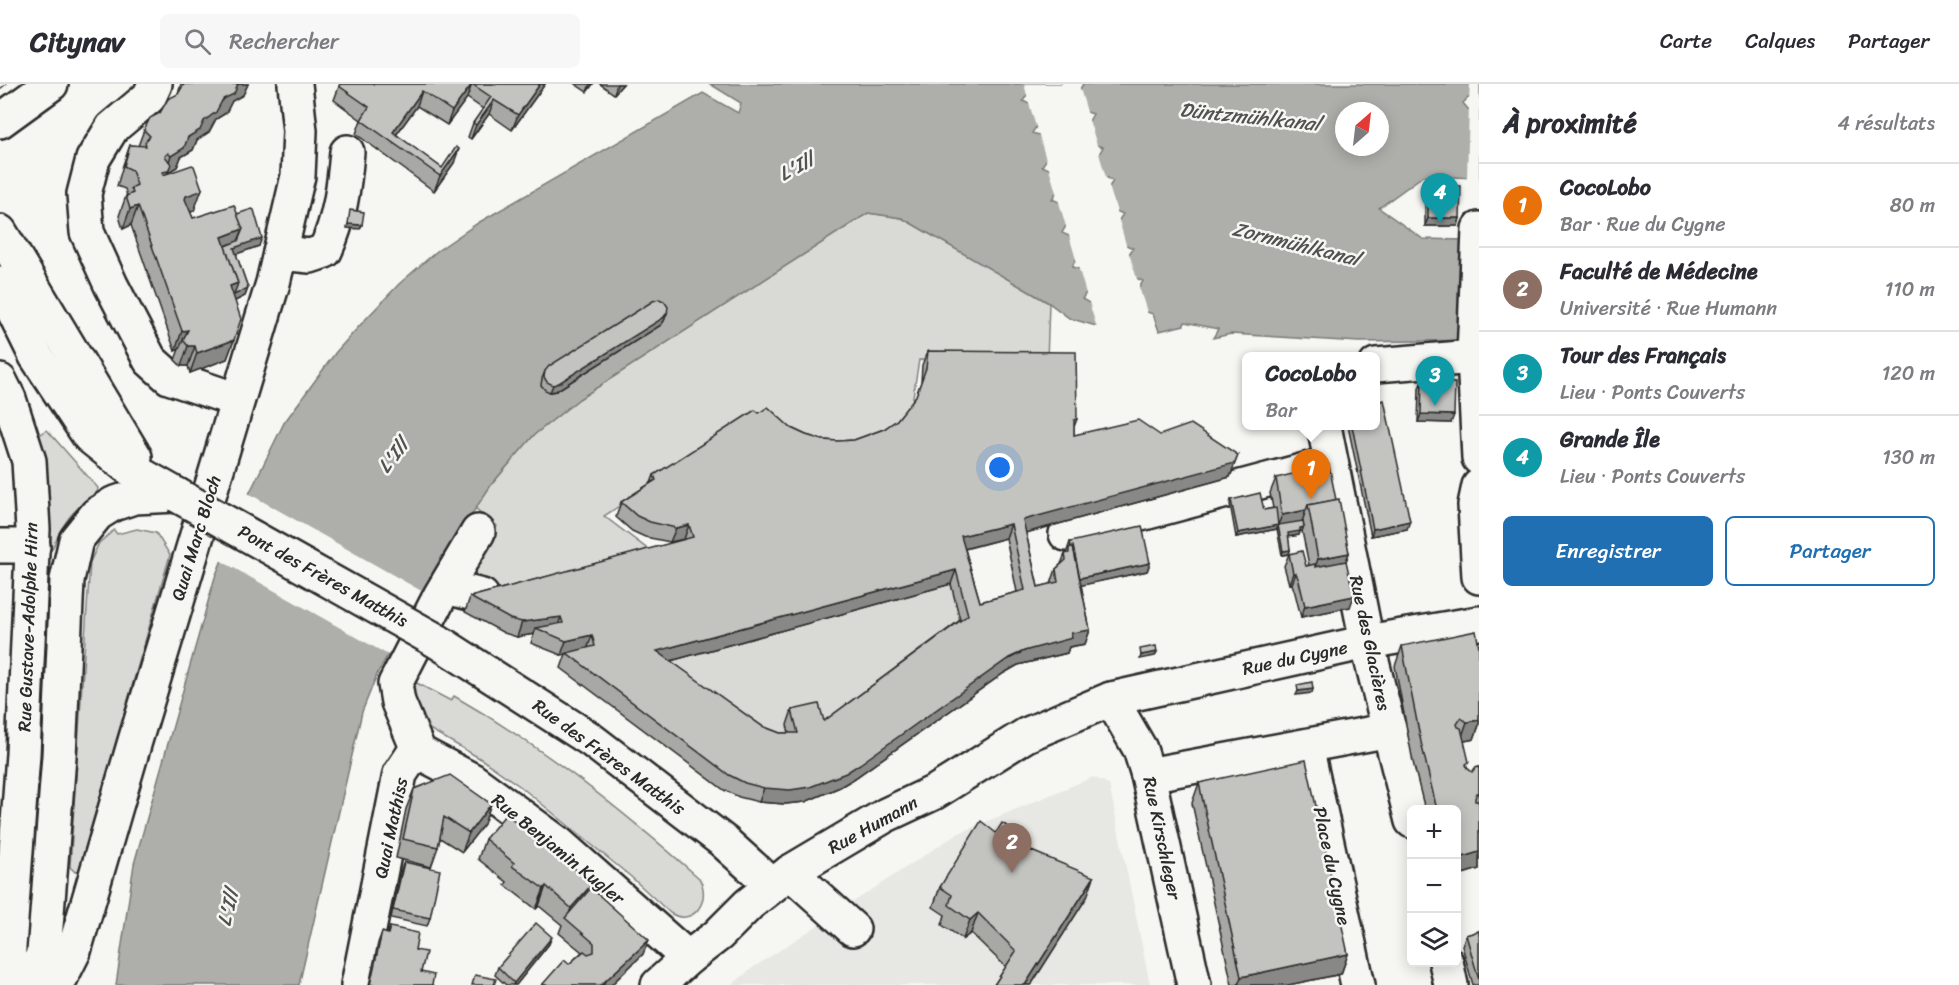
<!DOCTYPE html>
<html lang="fr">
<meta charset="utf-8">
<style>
:root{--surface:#fff;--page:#f7f7f7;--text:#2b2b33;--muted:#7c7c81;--line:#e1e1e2;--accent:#1f6fb2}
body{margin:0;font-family:Sriracha,sans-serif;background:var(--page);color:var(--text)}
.controls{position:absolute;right:18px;bottom:18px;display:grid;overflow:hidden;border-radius:9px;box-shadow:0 3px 15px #0003}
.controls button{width:54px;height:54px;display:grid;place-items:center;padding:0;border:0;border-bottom:2px solid var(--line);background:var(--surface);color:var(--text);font:30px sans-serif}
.compass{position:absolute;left:1335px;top:18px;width:54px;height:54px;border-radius:50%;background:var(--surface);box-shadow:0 3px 15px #0003;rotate:28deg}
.you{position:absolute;left:1000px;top:384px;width:21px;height:21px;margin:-15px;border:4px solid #fff;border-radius:50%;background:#1a73e8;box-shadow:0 0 0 9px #1a73e833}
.badge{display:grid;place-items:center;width:39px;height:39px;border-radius:50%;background:var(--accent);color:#fff;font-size:20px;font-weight:700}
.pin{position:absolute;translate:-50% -50px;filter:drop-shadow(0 2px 3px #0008)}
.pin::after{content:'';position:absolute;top:32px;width:21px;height:18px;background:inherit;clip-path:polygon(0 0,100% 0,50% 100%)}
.popup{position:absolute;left:1242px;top:268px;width:138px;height:78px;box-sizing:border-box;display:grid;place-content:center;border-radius:9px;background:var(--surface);filter:drop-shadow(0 2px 4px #0005);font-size:20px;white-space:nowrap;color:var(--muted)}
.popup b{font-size:22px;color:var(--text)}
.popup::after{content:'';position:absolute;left:50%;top:100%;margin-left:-12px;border:12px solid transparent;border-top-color:var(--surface)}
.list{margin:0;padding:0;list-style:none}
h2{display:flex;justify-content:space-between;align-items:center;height:78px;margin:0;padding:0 24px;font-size:26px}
h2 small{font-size:20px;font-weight:400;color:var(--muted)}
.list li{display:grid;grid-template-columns:39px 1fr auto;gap:18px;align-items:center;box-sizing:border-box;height:84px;padding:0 24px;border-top:2px solid var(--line)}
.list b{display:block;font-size:22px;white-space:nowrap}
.list p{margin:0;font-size:20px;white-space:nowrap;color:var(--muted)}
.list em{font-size:20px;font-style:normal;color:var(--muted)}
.actions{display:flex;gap:12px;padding:18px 24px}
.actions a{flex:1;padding:14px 0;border:2px solid var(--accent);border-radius:9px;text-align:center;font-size:21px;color:var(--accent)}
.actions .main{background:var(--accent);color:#fff}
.icon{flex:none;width:33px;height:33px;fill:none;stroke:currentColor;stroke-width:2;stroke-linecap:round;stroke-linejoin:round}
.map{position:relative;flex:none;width:1479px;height:901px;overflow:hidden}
header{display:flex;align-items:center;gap:36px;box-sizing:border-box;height:84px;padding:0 30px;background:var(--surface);border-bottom:2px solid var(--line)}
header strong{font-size:28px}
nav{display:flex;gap:33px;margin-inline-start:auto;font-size:21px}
.search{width:420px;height:54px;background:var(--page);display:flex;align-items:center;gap:15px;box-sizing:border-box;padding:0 21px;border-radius:9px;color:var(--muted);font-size:22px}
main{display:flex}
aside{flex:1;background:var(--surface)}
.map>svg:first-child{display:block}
.built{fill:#e7e7e3}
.green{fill:#d9d9d5;stroke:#828280;stroke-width:1.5}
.water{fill:#aeaeab;stroke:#7a7a78;stroke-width:1.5;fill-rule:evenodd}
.pier{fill:#f6f6f2}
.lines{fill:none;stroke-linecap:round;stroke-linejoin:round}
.minor-casing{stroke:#2b2b2b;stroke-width:38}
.major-casing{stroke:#2b2b2b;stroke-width:38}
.minor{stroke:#f6f6f2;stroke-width:33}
.major{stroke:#f6f6f2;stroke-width:33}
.tram{stroke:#2b2b2b;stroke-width:1.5}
.minor-bridge-casing{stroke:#2b2b2b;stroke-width:38;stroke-linecap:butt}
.minor-bridge{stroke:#f6f6f2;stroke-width:33}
.wall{fill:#a8a8a5;stroke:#2b2b2b;stroke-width:1.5;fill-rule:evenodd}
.shaded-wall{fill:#888886;stroke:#2b2b2b;stroke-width:1.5}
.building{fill:#c3c3c0;stroke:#2b2b2b;stroke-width:1.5;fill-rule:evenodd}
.labels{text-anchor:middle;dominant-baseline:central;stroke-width:5;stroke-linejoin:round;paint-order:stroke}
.street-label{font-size:18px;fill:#2b2b2b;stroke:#f6f6f2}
.water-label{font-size:20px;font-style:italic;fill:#525251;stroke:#f6f6f2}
</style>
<header>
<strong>Citynav</strong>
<div class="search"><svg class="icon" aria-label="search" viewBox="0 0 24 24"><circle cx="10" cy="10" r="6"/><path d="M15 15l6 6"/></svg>Rechercher</div>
<nav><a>Carte</a><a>Calques</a><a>Partager</a></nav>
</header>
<main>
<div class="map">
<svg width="1479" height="901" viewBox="0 0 1479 901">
<rect width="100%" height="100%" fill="#f6f6f2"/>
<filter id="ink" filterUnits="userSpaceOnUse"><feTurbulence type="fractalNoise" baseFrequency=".0167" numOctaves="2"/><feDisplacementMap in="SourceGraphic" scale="12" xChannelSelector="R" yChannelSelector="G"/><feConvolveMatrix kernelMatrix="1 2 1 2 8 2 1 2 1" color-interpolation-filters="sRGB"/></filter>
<g filter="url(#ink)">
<polygon class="built" points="1093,693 1109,700 1150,901 732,901 751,885 957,750"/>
<g class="green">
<polygon points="868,129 902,134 1049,219 1047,277 919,276 912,319 876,360 821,367 762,329 604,432 650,467 494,507 474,489 497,442 475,424 491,401 534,351 579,315"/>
<path d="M47 346 98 404C97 416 84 418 76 426 64 437 58 452 51 467L49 408 38 352Z"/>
<polygon points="137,445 156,449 170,471 79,786 75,788 70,783 90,478 99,459 114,446 117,450"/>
<polygon points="951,500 963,545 793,663 652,582"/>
<path d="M411 596 451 617 454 612C543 663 622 726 699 794 712 815 694 844 670 829L630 792 521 703 481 675 419 639 411 623Z"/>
</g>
<path class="water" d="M710 0H1062L1027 11 1023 17 1029 20 1080 5 1083 0H1479V14H1468L1463 19 1468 25 1479 26V94L1423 92 1379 124 1423 155 1464 156 1479 256 1359 258 1231 250 1213 254 1218 245 1185 238 1184 241 1159 247 1153 230 1147 228 1096 242 1069 234 1049 219 902 134 868 129 579 315 534 351 491 401 449 465 378 588 362 628 299 901H116L134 780 215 493 249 410 284 339 336 268 363 238 399 200 437 167 478 139 703 9 738 29 741 19ZM1344 27H1380V63H1344ZM1087 28 1093 30 1089 37 1039 51 1032 49 1036 43ZM1096 61 1103 63 1099 70 1049 85 1042 82 1046 76ZM1106 93 1113 97 1109 103 1059 118 1052 115 1056 109ZM1116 127 1123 130 1119 136 1069 152 1062 149 1066 142ZM1126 161 1133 164 1129 170 1079 185 1072 183 1076 175ZM1136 194 1143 197 1139 204 1089 219 1082 215 1086 209Z"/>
<g class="pier">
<polygon points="1024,0 1065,0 1064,3 1028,15"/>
<polygon points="1470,0 1479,0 1479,17 1469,17"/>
<polygon points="1079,1 1088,31 1037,46 1028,16"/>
<polygon points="1469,22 1479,23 1479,96 1467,95"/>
<polygon points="1088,33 1098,64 1047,79 1038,48"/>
<polygon points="1098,66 1107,97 1057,112 1048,81"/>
<polygon points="1108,99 1118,131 1067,146 1058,115"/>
<polygon points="1118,133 1127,164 1077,179 1068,148"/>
<polygon points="1128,166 1138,198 1087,213 1078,182"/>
<polygon points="1138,200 1148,231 1097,244 1088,215"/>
<polygon points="246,408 425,509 390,572 218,475"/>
</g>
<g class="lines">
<defs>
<g id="minor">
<polyline points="155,0 149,13 112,44 93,75 84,110 87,148 111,201 150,276 169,293 237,316"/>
<polyline points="0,37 51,0"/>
<polyline points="1479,145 1474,273 1479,374"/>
<polyline points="0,148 135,373"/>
<path d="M280 169 310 172 325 167C340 135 344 103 347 68"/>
<polyline points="0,199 36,272 89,352 129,384 177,411"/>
<polyline points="1376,281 1474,273"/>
<polyline points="0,297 9,315 29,377 33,445 23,670 8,877 5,901"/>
<polyline points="1324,342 1367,558 1412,737"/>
<polyline points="1479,402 1475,421 1479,493"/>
<polyline points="1066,450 1331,379"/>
<polyline points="0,462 33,462"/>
<polyline points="446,503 482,512"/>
<polyline points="437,557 590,655 723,757 772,801"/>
<polyline points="1111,615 1140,665 1148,691 1194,901"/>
<polyline points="1306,662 1358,901"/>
<polyline points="419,668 472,696 559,760 688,874"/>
<polyline points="419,668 398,618 395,600 440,512 478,448"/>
<polyline points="1148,691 1390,646"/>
<polyline points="790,788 853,845"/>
<polyline points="1446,878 1451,901"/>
<polyline points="27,901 44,869 59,672 67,496 76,456 97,430 113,420 134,413 177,411"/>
<polyline points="358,901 400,690 412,672 419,668"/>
<polyline points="658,901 688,874 718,851 749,820 790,788 886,731 935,708 1026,651 1111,615 1367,558 1479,539"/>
</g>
<polyline id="major" points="57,901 74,867 135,657 273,199 298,92 300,47 295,0"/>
</defs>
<use href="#minor" class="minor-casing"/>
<use href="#major" class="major-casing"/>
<use href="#minor" class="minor"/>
<use href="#major" class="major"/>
<polyline class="tram" points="0,5 6,0"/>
<defs>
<polyline id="minor-bridge" points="177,411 437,557"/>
</defs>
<use href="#minor-bridge" class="minor-bridge-casing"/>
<use href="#minor-bridge" class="minor-bridge"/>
</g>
<g class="wall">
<polygon points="181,0 248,0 243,11 232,17 226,29 216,35 209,48 197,56 193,66 181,73 177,83 168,88 168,90 194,127 190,128 193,134 237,130 259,162 236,170 248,204 245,212 235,217 234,256 227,275 190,289 188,282 181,282 175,276 179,265 175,267 131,141 123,145 119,132 126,112 127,112 125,105 117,102 123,81 130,61 138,62 144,46 178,10"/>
<polygon points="340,0 545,0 512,46 489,30 471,55 468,53 473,39 483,25 467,14 447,41 417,22 396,51 442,84 454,79 434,107 356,50 361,36 334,16"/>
<polygon points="575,0 593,0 587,8"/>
<polygon points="600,0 623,0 614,10"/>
<polygon points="1428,101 1460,134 1458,142 1425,142 1425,108"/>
<polygon points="667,229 664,237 661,241 556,307 550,308 545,306 541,301 542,295 545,287"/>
<path d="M928 267 1077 335 1074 343V351H1160L1233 386 1230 393 1026 449 1038 503 1051 500 1056 485 1061 480 1065 470H1066L1070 458 1150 479 1147 487 1081 501 1090 546 1085 560 1069 563 1067 569 1018 581 1004 589 855 694 840 703 805 718 785 720 759 718 739 713 724 706 561 584 566 570 561 571 531 559 534 550 517 553 504 549 465 528 470 513 684 456 670 458 645 453 632 447 616 433 621 418 651 399 654 391 759 329 806 351 823 356 838 357 854 356 884 345 897 336 916 312 921 298 922 281ZM1006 454 1017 508 980 518 965 465ZM951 500 960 536 824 637 792 626 787 641 789 649H780L762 642 670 577Z"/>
<polygon points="1422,297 1451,339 1418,338 1419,304"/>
<polygon points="1348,342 1376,342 1407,445 1371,452"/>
<polygon points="1276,394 1336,416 1349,469 1346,477 1350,523 1301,533 1295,509 1292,500 1289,500 1284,482 1289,470 1306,482 1309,481 1302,447 1300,447 1299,451 1288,453 1290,466 1289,470 1282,471 1277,445 1236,453 1230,420 1231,416 1264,426 1273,424 1270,409"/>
<polygon points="1402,562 1479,563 1479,641 1474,655 1464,657 1467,684 1472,688 1479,683 1479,785 1456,792 1456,726 1425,726 1413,678 1395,582"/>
<polygon points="1199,699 1348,870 1341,890 1288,901 1232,901 1192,719"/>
<polygon points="414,705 484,740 462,768 440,754 438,763 431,783 396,774 406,725"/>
<polygon points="996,749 1022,763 1087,813 1031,901 994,901 1006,883 971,849 963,855 942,841 945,831 933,823 940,803"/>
<polygon points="485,755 593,799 591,804 643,870 611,901 542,901 569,880 582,868 559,849 562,841 539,822 536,825 505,801 507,798 478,775"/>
<polygon points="404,778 430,834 427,842 391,834 401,785"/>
<polygon points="390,843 415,866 421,888 432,901 369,901 378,859 382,848 387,850"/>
<polygon points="1479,847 1479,901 1473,901 1462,862 1466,851"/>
<polygon points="549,860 516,901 506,901 495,891 498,883"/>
</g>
<g class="shaded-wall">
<polygon points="238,0 248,0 243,11 232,17 226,29 216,35 209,48 197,56 193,66 181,73 177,83 168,88 164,100 162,88 165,87 171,72"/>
<polygon points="472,0 467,14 447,41 452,27"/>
<polygon points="540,0 545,0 512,46 518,31"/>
<polygon points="590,0 593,0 587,8"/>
<polygon points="617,0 623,0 614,10"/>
<polygon points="422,7 417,22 391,58 393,48"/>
<polygon points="494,16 489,30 471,55 476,41"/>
<polygon points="459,65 454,79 434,107 440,92"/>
<polygon points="202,105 194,127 179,132 186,112"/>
<polygon points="138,122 131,141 123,145 130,125"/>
<polygon points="1428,134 1460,134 1458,142 1425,142"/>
<polygon points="348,140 362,141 360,145 347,144"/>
<polygon points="243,145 262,154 259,162 231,172 220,171 222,153"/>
<polygon points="238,199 248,204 245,212 231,219 230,202"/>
<polygon points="667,229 664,237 661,241 556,307 550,308 553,301"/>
<polygon points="188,246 179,265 175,267 182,247"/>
<polygon points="234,256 227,275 190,289 197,269"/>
<polygon points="188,262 195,262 188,282 181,282"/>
<polygon points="1421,330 1454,331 1451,339 1418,338"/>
<polygon points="1238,371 1230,393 1018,451 1023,436"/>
<polygon points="1306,426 1301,441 1278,441 1277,445 1236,453 1238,449 1278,441 1282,431"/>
<polygon points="1410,437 1407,445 1371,452 1373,445"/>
<polygon points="1011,440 1006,454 956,467 961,452"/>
<polygon points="689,441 684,455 670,458 676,444"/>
<polygon points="1304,443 1302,447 1300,447 1299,451 1286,453 1288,449 1300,444"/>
<polygon points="1290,466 1289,470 1282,471 1283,467"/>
<polygon points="1349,469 1342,488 1311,495 1318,475"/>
<polygon points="1150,479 1147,487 1074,503 1076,495"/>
<polygon points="956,486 951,500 652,582 657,567"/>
<polygon points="1293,489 1296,489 1292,500 1289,500"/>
<polygon points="1354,512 1350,523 1301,533 1305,522"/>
<polygon points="561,533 556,547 536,544 534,550 517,553 522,538"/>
<polygon points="1090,546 1085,560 1069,563 1067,569 1018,581 1004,589 855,694 840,703 805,718 785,720 759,718 764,704 1024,567 1071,549"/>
<polygon points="592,551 587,566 561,571 566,557"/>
<polygon points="1157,568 1155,572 1140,575 1141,571"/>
<polygon points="1313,605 1312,609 1296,611 1298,607"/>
<polygon points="1479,636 1479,641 1474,655 1460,658 1467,638"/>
<polygon points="491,720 484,740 462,768 469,749"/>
<polygon points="1479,768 1479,785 1456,792 1456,775"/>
<polygon points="1094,793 1087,813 1031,901 1025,901"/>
<polygon points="593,799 586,818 567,836 571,824"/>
<polygon points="546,802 539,822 536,825 544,805"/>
<polygon points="978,829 971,849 963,855 970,836"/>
<polygon points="552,853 549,860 516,901 513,901 514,899"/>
<polygon points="649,856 643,870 611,901 601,901"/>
<polygon points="1348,870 1341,890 1288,901 1238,901 1241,893"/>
</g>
<g class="building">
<polygon points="184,0 238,0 234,10 223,15 216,28 204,37 200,46 188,53 184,64 171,72 168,69 165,72 171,80 168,87 162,88 163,91 192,81 194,82 202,105 201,107 186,112 185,115 193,134 234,121 243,145 222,153 238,199 230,202 241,235 234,256 197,269 195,262 188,262 183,256 188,246 182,247 138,122 130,125 126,112 133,109 131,104 137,101 132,86 124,82 130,61 146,62 145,58 150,52 144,46 150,34 160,29 168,15 178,10"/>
<polygon points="340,0 472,0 452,27 422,7 393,48 442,84 456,63 459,65 440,92 361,36 369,23 339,2"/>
<polygon points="472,0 540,0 518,31 494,16 476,41 473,39 491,13"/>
<polygon points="1428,101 1461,102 1460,134 1428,134"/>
<polygon points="252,125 254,126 262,154 234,164 248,204 234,211 238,199 225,162 238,157 243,145 237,130"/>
<polygon points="350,126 364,128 362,141 348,140"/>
<polygon points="659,215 664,217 668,223 667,229 663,234 559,299 553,301 547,298 544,293 545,287 549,282 653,217"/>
<path d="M928 267 1076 268 1077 335 1074 336V351L1138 336 1160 351 1191 340 1238 371 1235 379 1023 436 1038 503 1058 498 1056 485 1066 476 1065 470 1069 469V464L1073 462 1090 546 1071 549 1072 554 1024 567 1009 574 860 680 846 689 810 703 790 706 764 704 745 699 729 691 567 569 595 562 592 551 566 557 536 544 563 539 561 533 522 538 510 535 470 513 693 453 689 441 676 444 650 438 637 432 621 418 656 396 654 391 755 326 759 329 768 323 791 344 806 351 823 356 838 357 854 356 884 345 897 336 916 312 926 284ZM1011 440 1025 506 980 518 961 452ZM956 486 968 531 824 637 819 620 792 626 798 649H780L762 642 657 567Z"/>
<polygon points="1422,297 1455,299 1454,331 1421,330"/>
<polygon points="1384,316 1410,437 1373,445 1352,342 1376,342 1376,318"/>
<polygon points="1329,381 1336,416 1308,421 1306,426 1282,431 1276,394"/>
<polygon points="1260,409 1264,426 1276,424 1278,441 1238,449 1231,416"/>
<polygon points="1339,415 1349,469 1318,475 1308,421"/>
<polygon points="1303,437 1304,443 1300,444 1300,447 1288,449 1290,466 1283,467 1278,441"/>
<polygon points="1142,442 1150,479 1080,494 1073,462 1071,463 1070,458"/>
<polygon points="1302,467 1306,482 1315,480 1315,483 1346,477 1354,512 1305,522 1299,497 1296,489 1293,489 1289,470"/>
<polygon points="1476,547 1479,563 1479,636 1467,638 1461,634 1457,640 1458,643 1461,644 1469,678 1466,680 1467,684 1472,688 1475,684 1479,683 1479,710 1477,709 1475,714 1475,717 1478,717 1479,720 1479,768 1456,775 1456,726 1437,726 1421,658 1402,562"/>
<polygon points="1156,562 1157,568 1141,571 1140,565"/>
<polygon points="1312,598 1313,605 1298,607 1297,601"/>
<polygon points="1306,676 1348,870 1241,893 1199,699"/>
<polygon points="450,691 491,720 469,749 444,733 438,763 403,755 414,705"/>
<polygon points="506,730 593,799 571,824 546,802 544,805 512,782 514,779 485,755"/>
<polygon points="981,737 996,749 1002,739 1025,753 1022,763 1094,793 1025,901 994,901 1016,867 978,829 970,836 949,821 952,811 940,803"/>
<polygon points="404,778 440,786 430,834 393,826"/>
<polygon points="591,804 649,856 601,901 542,901 564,876 569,880 584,867 588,870 594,868 594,859 565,834"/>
<polygon points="536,839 552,853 514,899 498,883"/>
<polygon points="390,843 418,849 415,866 426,868 421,888 434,891 432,901 370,901 382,848 388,850"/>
<polygon points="1479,847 1479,896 1466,851"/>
<polygon points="475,891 496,895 494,901 472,901"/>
</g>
</g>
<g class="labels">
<g class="street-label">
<text transform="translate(196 454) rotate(-73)">Quai Marc Bloch</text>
<text transform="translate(323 492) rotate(29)">Pont des Frères Matthis</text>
<text transform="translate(28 543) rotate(-88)">Rue Gustave-Adolphe Hirn</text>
<text transform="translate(1370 559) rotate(78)">Rue des Glacières</text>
<text transform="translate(1295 574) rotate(-12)">Rue du Cygne</text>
<text transform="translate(609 673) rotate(36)">Rue des Frères Matthis</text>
<text transform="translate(873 741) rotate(-29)">Rue Humann</text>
<text transform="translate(391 744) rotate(-78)">Quai Mathiss</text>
<text transform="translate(1162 754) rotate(78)">Rue Kirschleger</text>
<text transform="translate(558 765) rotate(39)">Rue Benjamin Kugler</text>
<text transform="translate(1332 782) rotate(78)">Place du Cygne</text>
</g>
<g class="water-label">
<text transform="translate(1250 33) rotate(6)">Düntzmühlkanal</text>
<text transform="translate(796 83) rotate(-28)">L'Ill</text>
<text transform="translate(1296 160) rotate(14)">Zornmühlkanal</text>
<text transform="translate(393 372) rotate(-52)">L'Ill</text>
<text transform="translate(228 824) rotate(-76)">L'Ill</text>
</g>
</g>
</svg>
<div class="controls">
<button>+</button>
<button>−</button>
<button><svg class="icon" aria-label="layers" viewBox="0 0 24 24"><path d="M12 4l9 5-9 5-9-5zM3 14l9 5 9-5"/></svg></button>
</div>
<svg class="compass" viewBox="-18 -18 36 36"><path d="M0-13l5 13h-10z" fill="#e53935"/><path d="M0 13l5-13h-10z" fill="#7c7c81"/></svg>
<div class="you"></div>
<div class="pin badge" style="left:1311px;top:415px;background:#e8710a">1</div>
<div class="popup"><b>CocoLobo</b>Bar</div>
<div class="pin badge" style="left:1012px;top:789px;background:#8d6e63">2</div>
<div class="pin badge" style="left:1435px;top:322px;background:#0f9aa8">3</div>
<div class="pin badge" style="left:1440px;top:139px;background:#0f9aa8">4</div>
</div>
<aside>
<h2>À proximité<small>4 résultats</small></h2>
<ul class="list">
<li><span class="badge" style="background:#e8710a">1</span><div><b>CocoLobo</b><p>Bar · Rue du Cygne</p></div><em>80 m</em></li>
<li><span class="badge" style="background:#8d6e63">2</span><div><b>Faculté de Médecine</b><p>Université · Rue Humann</p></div><em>110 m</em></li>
<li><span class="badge" style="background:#0f9aa8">3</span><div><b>Tour des Français</b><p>Lieu · Ponts Couverts</p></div><em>120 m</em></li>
<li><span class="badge" style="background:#0f9aa8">4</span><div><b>Grande Île</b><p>Lieu · Ponts Couverts</p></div><em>130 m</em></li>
</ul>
<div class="actions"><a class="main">Enregistrer</a><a>Partager</a></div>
</aside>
</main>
